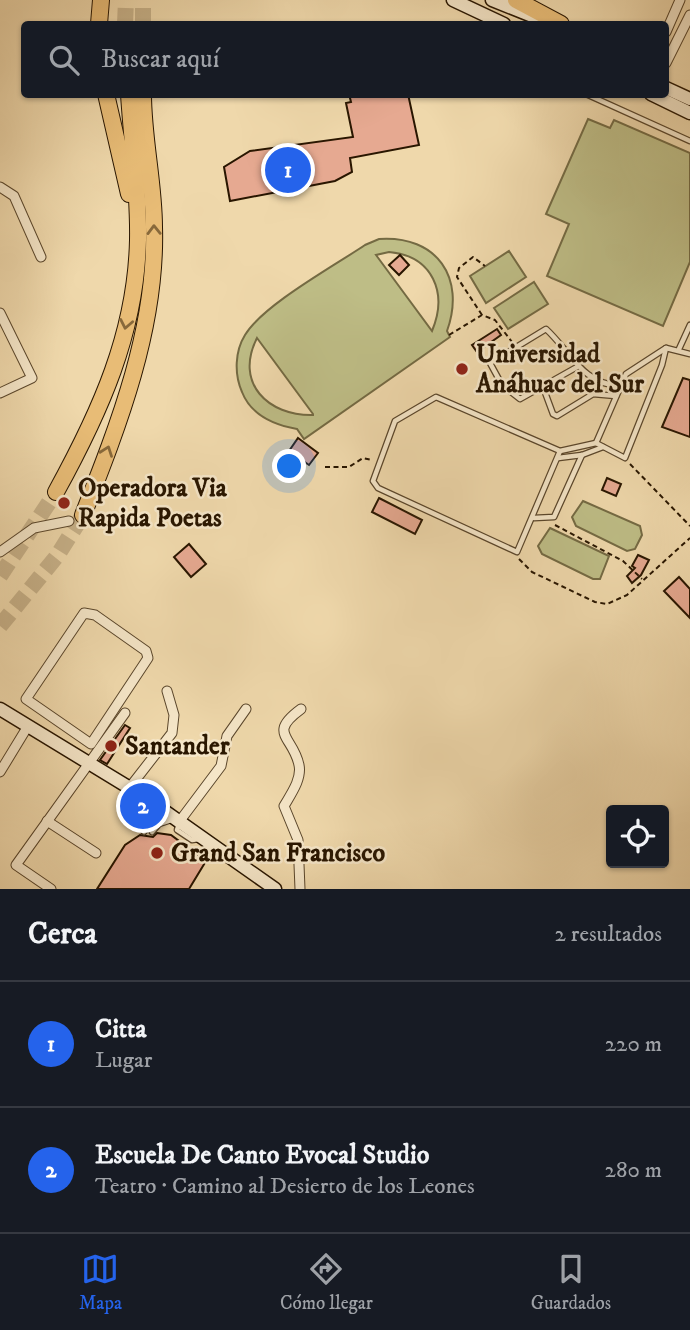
<!DOCTYPE html>
<html lang="es">
<meta charset="utf-8">
<style>
:root{--surface:#171b24;--page:#242831;--text:#f1f3f6;--muted:#9ea1a6;--line:#363941;--accent:#2563eb}
body{margin:0;font-family:"IM FELL DW Pica",serif;background:var(--page);color:var(--text)}
.controls{position:absolute;right:21px;bottom:21px;display:grid;overflow:hidden;border-radius:7px;box-shadow:0 2px 5px #0004}
.controls button{width:63px;height:63px;display:grid;place-items:center;padding:0;border:0;border-bottom:2px solid var(--line);background:var(--surface);color:var(--text);font:35px sans-serif}
.you{position:absolute;left:290px;top:467px;width:24px;height:24px;margin:-18px;border:5px solid #fff;border-radius:50%;background:#1a73e8;box-shadow:0 0 0 10px #1a73e833}
.badge{display:grid;place-items:center;width:46px;height:46px;border-radius:50%;background:var(--accent);color:#fff;font-size:23px;font-weight:700}
.pin{position:absolute;translate:-50% -50%;border:4px solid #fff;box-shadow:0 2px 7px #0006}
.list{margin:0;padding:0;list-style:none}
h2{display:flex;justify-content:space-between;align-items:center;height:91px;margin:0;padding:0 28px;font-size:30px}
h2 small{font-size:23px;font-weight:400;color:var(--muted)}
.list li{display:grid;grid-template-columns:46px 1fr auto;gap:21px;align-items:center;box-sizing:border-box;height:126px;padding:0 28px;border-top:2px solid var(--line)}
.list b{display:block;font-size:26px;white-space:nowrap}
.list p{margin:0;font-size:23px;white-space:nowrap;color:var(--muted)}
.list em{font-size:23px;font-style:normal;color:var(--muted)}
.icon{flex:none;width:38px;height:38px;fill:none;stroke:currentColor;stroke-width:2;stroke-linecap:round;stroke-linejoin:round}
.map{position:relative;flex:none;width:690px;height:889px;overflow:hidden}
.search{position:absolute;background:var(--surface);box-shadow:0 2px 5px #0004;left:21px;right:21px;top:21px;height:77px;display:flex;align-items:center;gap:18px;box-sizing:border-box;padding:0 24px;border-radius:7px;color:var(--muted);font-size:26px}
.sheet{height:343px;background:var(--surface)}
nav{display:flex;justify-content:space-around;align-items:center;box-sizing:border-box;height:98px;border-top:2px solid var(--line);background:var(--surface);font-size:19px;color:var(--muted)}
nav a{display:grid;justify-items:center;gap:4px}
nav .on{color:var(--accent)}
.map>svg:first-child{display:block}
.green{fill:#bebd86;stroke:#746a43;stroke-width:2;fill-rule:evenodd}
.building{fill:#e6a991;stroke:#291600;stroke-width:2}
.lines{fill:none;stroke-linecap:round;stroke-linejoin:round}
.highway-tunnel{stroke:#c7b189;stroke-width:16;stroke-dasharray:16 8;stroke-linecap:butt}
.lane-casing{stroke:#5a462b;stroke-width:7}
.street-casing{stroke:#5a462b;stroke-width:11}
.secondary-casing{stroke:#291600;stroke-width:15}
.highway-casing{stroke:#291600;stroke-width:18}
.path{stroke:#291600;stroke-width:2;stroke-dasharray:5 3.5;stroke-linecap:butt}
.lane{stroke:#f5e6c8;stroke-width:4.5}
.street{stroke:#f5e6c8;stroke-width:9}
.secondary{stroke:#f5e6c8;stroke-width:12}
.highway{stroke:#e8bc76;stroke-width:16}
.oneway{stroke:#88693b}
.poi-dot{fill:#8f2418;stroke:#f5e6c8;stroke-width:2.5}
.labels{text-anchor:middle;dominant-baseline:central;stroke-width:5;stroke-linejoin:round;paint-order:stroke}
.poi-label{font-size:26px;font-weight:bold;fill:#291600;stroke:#f5e6c8;text-anchor:start}
</style>
<div class="map">
<svg width="690" height="889" viewBox="0 0 690 889">
<rect width="100%" height="100%" fill="#efd8ab"/>
<filter id="stains"><feTurbulence type="fractalNoise" baseFrequency=".00286" numOctaves="4"/><feColorMatrix values="0 0 0 0 .2 0 0 0 0 .09 0 0 0 0 .02 0 0 0 .5 -.17"/></filter>
<radialGradient id="worn" r=".72"><stop offset=".6" stop-color="#630" stop-opacity="0"/><stop offset="1" stop-color="#630" stop-opacity=".3"/></radialGradient>
<g class="green">
<polygon points="588,119 610,128 614,120 690,153 690,262 663,326 547,276 569,224 546,214"/>
<path d="M379 239C437 235 466 278 447 331L450 337 304 439 297 429C274 425 251 415 242 392 234 374 235 351 245 335 263 305 334 266 365 245ZM389 252C433 256 448 293 432 331L376 255ZM257 338 313 414V415C268 416 234 383 257 338Z"/>
<polygon points="509,251 526,277 486,303 470,276"/>
<polygon points="534,282 548,304 508,329 494,308"/>
<polygon points="583,501 640,526 642,535 635,549 627,551 576,526 572,517"/>
<polygon points="550,528 609,556 600,579 593,579 542,554 538,546"/>
</g>
<g class="building">
<polygon points="349,94 408,94 419,145 350,158 352,172 335,181 230,201 224,167 250,151 353,137 346,103 351,102"/>
<polygon points="400,255 409,265 399,275 389,265"/>
<polygon points="497,329 501,335 477,352 472,345"/>
<polygon points="683,378 690,380 690,437 662,427"/>
<polygon points="298,438 318,453 309,465 289,451"/>
<polygon points="607,478 621,484 616,496 602,490"/>
<polygon points="379,498 422,520 415,534 372,512"/>
<polygon points="189,544 206,564 191,577 174,557"/>
<polygon points="638,555 649,560 641,575 632,583 627,576 635,568 632,566"/>
<polygon points="679,577 690,589 690,618 664,591"/>
<polygon points="125,725 130,728 107,764 100,760"/>
<polygon points="157,833 171,835 206,861 189,889 97,889 125,845 140,835 153,837"/>
</g>
<g class="lines">
<g class="highway-tunnel">
<polyline points="125,24 126,0"/>
<polyline points="143,24 143,0"/>
<polyline points="0,576 56,492"/>
<polyline points="0,626 57,556 83,515"/>
</g>
<defs>
<g id="lane">
<polyline points="586,94 690,141"/>
<polyline points="679,349 690,325"/>
<path d="M577 367 520 399 502 385 490 363 546 329C571 352 582 384 620 386"/>
<polyline points="543,387 553,414 557,416 593,394 616,396"/>
<polyline points="596,443 626,374 666,348 690,354"/>
<polyline points="560,451 517,552 378,488 373,481 395,421 436,397 560,451 596,443 625,458 662,365 666,348"/>
<polyline points="558,458 582,455 603,447"/>
<polyline points="534,518 554,517 582,455"/>
<polyline points="179,823 177,830 192,840 199,839"/>
<polyline points="144,832 154,818 156,809"/>
<polyline points="152,832 159,824 171,820"/>
</g>
<g id="street">
<polyline points="666,32 680,0"/>
<polyline points="666,63 690,15"/>
<polyline points="0,187 14,196 41,257"/>
<polyline points="0,313 32,378 0,393"/>
<polyline points="0,552 34,528 69,521"/>
<polygon points="84,613 95,615 146,651 148,658 91,744 26,699"/>
<polyline points="0,772 28,726"/>
<polyline points="130,787 172,733 174,715 167,691"/>
<polyline points="47,821 96,853"/>
<polyline points="179,822 221,766 227,736 246,709"/>
<polyline points="51,889 16,865 125,713"/>
<path d="M300 889 298 840 284 806C291 794 302 779 299 765 293 736 267 734 301 709"/>
</g>
<g id="secondary">
<polyline points="453,0 504,24"/>
<polyline points="492,0 542,20"/>
<polyline points="666,88 690,99"/>
<polyline points="651,94 690,113"/>
<polyline points="0,709 143,796 275,889"/>
</g>
<g id="highway">
<polyline points="516,0 561,24"/>
<polyline points="99,24 101,0"/>
<polyline points="106,94 129,194"/>
<path d="M56 492C100 412 136 333 138 240 139 192 132 142 129 94"/>
<path d="M83 515C119 424 157 327 154 227 154 183 143 139 143 94"/>
</g>
</defs>
<use href="#lane" class="lane-casing"/>
<use href="#street" class="street-casing"/>
<use href="#secondary" class="secondary-casing"/>
<use href="#highway" class="highway-casing"/>
<g class="path">
<polyline points="482,315 457,277 459,268 473,257 485,266"/>
<polyline points="449,335 482,315 495,320 512,342"/>
<polyline points="630,464 690,526"/>
<polyline points="325,467 349,467 363,458 372,460"/>
<polyline points="555,525 623,561 642,579"/>
<polyline points="519,559 532,572 595,602 607,604 627,595 690,538"/>
</g>
<use href="#lane" class="lane"/>
<use href="#street" class="street"/>
<use href="#secondary" class="secondary"/>
<use href="#highway" class="highway"/>
</g>
<defs><path id="oneway-chevron" d="M-2-3.5L2.5 0L-2 3.5" fill="none" stroke-width="1.6" stroke-linecap="round" stroke-linejoin="round" transform="scale(1.75)"/></defs>
<g class="oneway">
<use href="#oneway-chevron" transform="translate(154 230) rotate(-91)"/>
<use href="#oneway-chevron" transform="translate(126 324) rotate(101)"/>
<use href="#oneway-chevron" transform="translate(107 451) rotate(-70)"/>
</g>
<g class="poi-dot">
<circle cx="462" cy="369" r="7"/>
<circle cx="64" cy="503" r="7"/>
<circle cx="111" cy="746" r="7"/>
<circle cx="157" cy="853" r="7"/>
</g>
<g class="labels">
<g class="poi-label">
<text x="476" y="354">Universidad<tspan x="476" dy="30">Anáhuac del Sur</tspan></text>
<text x="78" y="488">Operadora Via<tspan x="78" dy="30">Rapida Poetas</tspan></text>
<text x="125" y="746">Santander</text>
<text x="171" y="853">Grand San Francisco</text>
</g>
</g>
<rect width="100%" height="100%" filter="url(#stains)"/>
<rect width="100%" height="100%" fill="url(#worn)"/>
</svg>
<div class="controls">
<button><svg class="icon" aria-label="locate" viewBox="0 0 24 24"><circle cx="12" cy="12" r="6"/><path d="M12 2v4M12 18v4M2 12h4M18 12h4"/></svg></button>
</div>
<div class="you"></div>
<div class="pin badge" style="left:288px;top:170px">1</div>
<div class="pin badge" style="left:143px;top:806px">2</div>
<div class="search"><svg class="icon" aria-label="search" viewBox="0 0 24 24"><circle cx="10" cy="10" r="6"/><path d="M15 15l6 6"/></svg>Buscar aquí</div>
</div>
<section class="sheet">
<h2>Cerca<small>2 resultados</small></h2>
<ul class="list">
<li><span class="badge">1</span><div><b>Citta</b><p>Lugar</p></div><em>220 m</em></li>
<li><span class="badge">2</span><div><b>Escuela De Canto Evocal Studio</b><p>Teatro · Camino al Desierto de los Leones</p></div><em>280 m</em></li>
</ul>
</section>
<nav>
<a class="on"><svg class="icon" aria-label="map" viewBox="0 0 24 24"><path d="M3 6l6-2 6 2 6-2v14l-6 2-6-2-6 2zM9 4v14M15 6v14"/></svg>Mapa</a>
<a><svg class="icon" aria-label="directions" viewBox="0 0 24 24"><path d="M12 3l9 9-9 9-9-9zM9 14v-3h6M13 9l2 2-2 2"/></svg>Cómo llegar</a>
<a><svg class="icon" aria-label="saved" viewBox="0 0 24 24"><path d="M7 4h10v16l-5-4-5 4z"/></svg>Guardados</a>
</nav>
